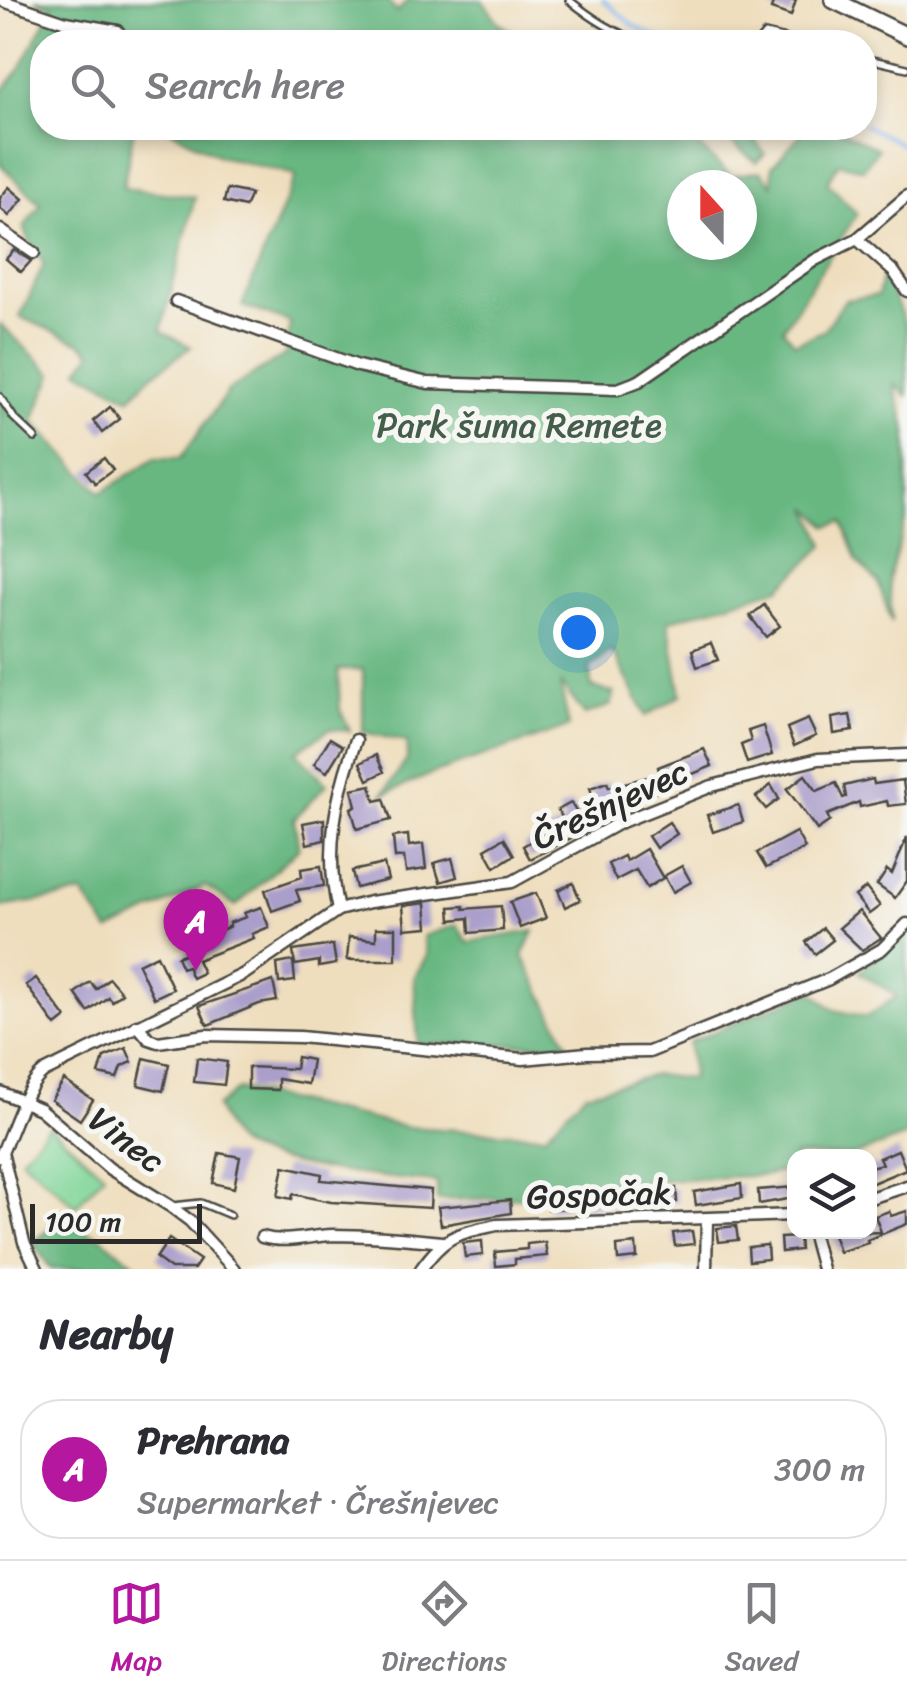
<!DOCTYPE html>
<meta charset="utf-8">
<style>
:root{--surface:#fff;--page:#f2f2f3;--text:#2b2b33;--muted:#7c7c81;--line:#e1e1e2;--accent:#b5179e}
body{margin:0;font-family:Sriracha,sans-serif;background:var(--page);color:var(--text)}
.controls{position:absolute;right:30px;bottom:30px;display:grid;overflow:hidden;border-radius:20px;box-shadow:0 5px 15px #0003}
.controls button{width:90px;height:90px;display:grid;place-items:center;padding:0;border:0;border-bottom:2px solid var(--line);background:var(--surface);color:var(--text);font:50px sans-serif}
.compass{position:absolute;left:667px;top:170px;width:90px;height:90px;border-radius:50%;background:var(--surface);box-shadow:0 5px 15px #0003;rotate:339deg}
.scale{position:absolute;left:30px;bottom:25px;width:172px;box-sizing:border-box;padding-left:10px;border:5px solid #2b2b2b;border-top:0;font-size:28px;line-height:35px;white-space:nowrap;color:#2b2b2b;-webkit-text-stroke:8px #f6f6f2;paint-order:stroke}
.you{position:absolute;left:578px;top:632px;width:35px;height:35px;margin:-25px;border:8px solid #fff;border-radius:50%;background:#1a73e8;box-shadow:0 0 0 15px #1a73e833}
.badge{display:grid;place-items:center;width:65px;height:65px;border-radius:50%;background:var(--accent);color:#fff;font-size:32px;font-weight:700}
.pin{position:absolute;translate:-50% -82px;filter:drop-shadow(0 2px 5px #0008)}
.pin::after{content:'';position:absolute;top:52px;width:35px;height:30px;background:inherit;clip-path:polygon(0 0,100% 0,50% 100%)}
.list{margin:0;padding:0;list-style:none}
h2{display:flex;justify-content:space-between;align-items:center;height:130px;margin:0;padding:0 40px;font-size:42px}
h2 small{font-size:32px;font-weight:400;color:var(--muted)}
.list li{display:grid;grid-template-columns:65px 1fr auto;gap:30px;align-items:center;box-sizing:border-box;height:140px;margin:0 20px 20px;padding:0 20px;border:2px solid var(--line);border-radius:40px}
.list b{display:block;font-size:38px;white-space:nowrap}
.list p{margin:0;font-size:32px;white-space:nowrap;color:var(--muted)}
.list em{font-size:32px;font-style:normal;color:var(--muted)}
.icon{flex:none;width:55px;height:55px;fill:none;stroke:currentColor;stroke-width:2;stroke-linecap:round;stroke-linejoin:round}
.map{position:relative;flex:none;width:907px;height:1269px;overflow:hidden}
.search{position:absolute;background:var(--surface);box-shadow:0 5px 15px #0003;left:30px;right:30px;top:30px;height:110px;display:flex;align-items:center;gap:25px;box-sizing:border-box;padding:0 35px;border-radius:40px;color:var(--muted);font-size:38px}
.sheet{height:290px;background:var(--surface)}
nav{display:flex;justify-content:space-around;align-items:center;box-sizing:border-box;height:140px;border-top:2px solid var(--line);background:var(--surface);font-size:28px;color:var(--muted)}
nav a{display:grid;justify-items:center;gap:5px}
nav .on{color:var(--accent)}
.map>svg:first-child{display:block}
.green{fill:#81d699;stroke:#568062;stroke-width:2.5}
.forest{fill:#68b781;stroke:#4a7156;stroke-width:2.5;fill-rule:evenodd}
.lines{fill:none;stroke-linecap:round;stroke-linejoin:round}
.stream{stroke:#7db2eb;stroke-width:4}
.building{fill:#aa9ecb}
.lane-casing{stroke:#484641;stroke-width:10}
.street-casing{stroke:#484641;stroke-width:15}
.secondary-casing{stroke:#484641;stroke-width:20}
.lane{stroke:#fff;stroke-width:5}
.street{stroke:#fff;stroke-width:10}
.secondary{stroke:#fff;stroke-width:15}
.labels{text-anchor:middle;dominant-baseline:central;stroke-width:10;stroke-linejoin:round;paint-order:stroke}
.park-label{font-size:35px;fill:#455e4c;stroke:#f6f6f2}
.street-label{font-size:35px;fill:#2b2b2b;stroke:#f6f6f2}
</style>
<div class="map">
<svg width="907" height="1269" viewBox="0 0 907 1269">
<rect width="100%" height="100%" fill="#f6f6f2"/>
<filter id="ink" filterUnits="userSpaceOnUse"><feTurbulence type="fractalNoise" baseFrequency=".01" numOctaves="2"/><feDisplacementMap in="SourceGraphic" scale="20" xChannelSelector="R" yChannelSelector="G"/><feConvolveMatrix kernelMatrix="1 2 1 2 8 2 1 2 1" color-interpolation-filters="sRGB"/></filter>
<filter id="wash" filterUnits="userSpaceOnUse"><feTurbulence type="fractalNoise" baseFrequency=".0048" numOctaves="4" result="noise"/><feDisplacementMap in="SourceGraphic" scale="40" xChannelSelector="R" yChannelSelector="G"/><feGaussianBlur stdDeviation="2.25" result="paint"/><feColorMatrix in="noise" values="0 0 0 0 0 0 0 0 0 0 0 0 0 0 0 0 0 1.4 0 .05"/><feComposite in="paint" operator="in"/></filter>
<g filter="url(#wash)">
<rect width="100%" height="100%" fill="#efdebd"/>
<polygon class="green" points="49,1126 104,1174 76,1206 21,1158"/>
<g class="forest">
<polygon points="35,0 387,0 397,12 408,0 482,0 500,24 530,42 42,42 42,128 134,128 123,188 195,197 161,331 191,347 151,376 130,398 79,370 92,353 81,343 20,317 44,264 30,243 24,227 41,204 0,164 0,94 19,70 53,7"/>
<path d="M167 128H711L694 142 731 176 761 171 772 185V167L806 128H835L878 149 863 169 839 163 827 182 857 214 783 329 795 343 823 331 845 300 878 295 884 272 907 329V396L894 384 907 431V515L889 579 892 623 878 582 858 562 843 522 828 526 809 507 825 545 780 588 668 621 681 695 646 716 612 650 590 667 591 687 614 693 611 705 585 715 560 683 569 727 434 773 382 795 407 760V742L363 732V669L338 670 340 709 350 731 330 729 296 752 327 784 294 819 299 848 236 906 205 886 109 931 83 894 0 907V324L53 374 33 421 101 493 155 458H181L229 390 286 354 290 322 242 306 296 175 219 156ZM682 185H742V245H682Z"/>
<polygon points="713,128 746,128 765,154 756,162"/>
<polygon points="457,925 468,942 534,931 523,956 568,1045 418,1044 414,978 427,955 423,936"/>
<path d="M907 932V1136L853 1156H794V1169L767 1175 545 1186 537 1197 437 1200V1182C395 1179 261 1167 235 1141 227 1133 222 1117 216 1107L238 1089 406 1127 545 1135 585 1093 654 1075 692 1079 689 1042 812 991 834 1010 867 1017 897 996 859 972Z"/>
<polygon points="57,1222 98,1235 141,1269 51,1269 33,1243"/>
</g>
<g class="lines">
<g class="stream">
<polyline points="603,0 634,26 667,42"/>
<polyline points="864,125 907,147"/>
</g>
</g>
<g id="blocks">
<g class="building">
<polygon points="774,0 796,0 791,16 771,9"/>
<polygon points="9,187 23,199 9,216 0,208 0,198"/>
<polygon points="227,189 251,194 245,207 224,202"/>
<polygon points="14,250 31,261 21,272 6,259"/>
<polygon points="110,407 120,419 102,433 93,421"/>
<polygon points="104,458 113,470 95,483 86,472"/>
<polygon points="764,605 780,626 766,637 750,616"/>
<polygon points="711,643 718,660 697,667 692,650"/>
<polygon points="850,715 853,731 834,734 832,718"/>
<polygon points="808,719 816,736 794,746 787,728"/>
<polygon points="763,726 772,755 747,763 741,745 751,741 748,731"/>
<polygon points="330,738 343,746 327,772 314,764"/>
<polygon points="704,749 712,766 656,789 657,792 622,799 622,796 596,805 590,788 607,782 609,787 660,774 658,767"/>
<polygon points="376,755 384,772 368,780 360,763"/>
<polygon points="805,775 817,791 836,783 843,798 846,797 844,786 873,779 874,784 903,780 906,804 888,806 887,801 860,807 859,802 827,815 830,821 817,830 787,789"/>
<polygon points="371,785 375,801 384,799 391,820 357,829 351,808 356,806 352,789"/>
<polygon points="771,785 779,799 766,809 756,797"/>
<polygon points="571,803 581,820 568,828 558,810"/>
<polygon points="738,805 743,822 713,832 707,815"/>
<polygon points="324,819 324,840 307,844 303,823"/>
<polygon points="564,822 573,837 530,859 523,846"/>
<polygon points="669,822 677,834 656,848 648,836"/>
<polygon points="796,832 805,848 766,868 757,853"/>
<polygon points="408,835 409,846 423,844 426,869 406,872 404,857 395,858 393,837"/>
<polygon points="907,837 907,881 895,898 877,885 887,870 892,874"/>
<polygon points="504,838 514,855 495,867 485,849"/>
<polygon points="646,849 663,878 647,888 636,870 616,880 608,864 624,856 626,861"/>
<polygon points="452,858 457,877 440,882 434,863"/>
<polygon points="384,864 388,880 356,888 352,871"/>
<polygon points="321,866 324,886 296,890 300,901 272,911 265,890 302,877 301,869"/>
<polygon points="682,866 691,882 673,892 664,876"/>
<polygon points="573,883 580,900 565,907 558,890"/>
<polygon points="866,888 880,906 869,914 855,896"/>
<polygon points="536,893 546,918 520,928 510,902"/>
<polygon points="426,903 428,927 405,929 403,906"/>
<polygon points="464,906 464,909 501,906 503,930 470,933 469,918 451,920 450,907"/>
<polygon points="261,907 269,927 252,934 254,938 197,960 203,973 192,978 187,966 182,968 177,957 195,949 193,943 230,926 229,923 246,917 244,913"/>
<polygon points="859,911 881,938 862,950 839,928"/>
<polygon points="376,928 396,928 396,960 347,960 349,937 376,940"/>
<polygon points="823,928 833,940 815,954 806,942"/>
<polygon points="333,945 336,964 319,967 319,961 295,965 293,951"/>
<polygon points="157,955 173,989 154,998 138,964"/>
<polygon points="293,961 295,981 279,983 277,964"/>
<polygon points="36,978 66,1018 56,1026 26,985"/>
<polygon points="109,978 122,993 112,1001 108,997 88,1012 75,993 90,982 96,989"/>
<polygon points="273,981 277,1001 259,1004 208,1025 206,1022 199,1006"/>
<polygon points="126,1048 132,1062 121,1067 117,1078 99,1074 104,1057"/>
<polygon points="297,1057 312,1060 308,1084 278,1079 278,1090 248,1089 248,1067 295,1069"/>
<polygon points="144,1058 169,1064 163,1091 138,1085"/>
<polygon points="197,1058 227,1062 224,1085 194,1082"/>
<polygon points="64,1080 93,1100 80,1120 51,1100"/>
<polygon points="898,1150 906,1169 870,1184 870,1167 882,1164 879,1158"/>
<polygon points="219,1153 240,1157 234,1188 213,1183"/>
<polygon points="284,1166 322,1174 321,1180 431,1190 430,1208 331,1202 293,1194 292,1199 278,1196"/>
<polygon points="741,1184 742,1198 696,1205 694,1192"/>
<polygon points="794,1187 794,1198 759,1204 758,1190"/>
<polygon points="676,1188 677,1202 632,1210 630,1196"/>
<polygon points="625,1190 627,1203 585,1208 583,1194"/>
<polygon points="566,1194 567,1208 548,1209 547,1196"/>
<polygon points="510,1200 511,1213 441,1225 438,1207"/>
<polygon points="889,1211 891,1216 907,1211 907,1224 867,1240 868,1243 839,1252 833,1234 881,1232 875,1216"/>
<polygon points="736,1226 738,1240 719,1242 717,1228"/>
<polygon points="692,1231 694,1244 675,1246 673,1233"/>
<polygon points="799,1237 800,1250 781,1252 780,1238"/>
<polygon points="169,1239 200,1260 194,1269 171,1269 156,1258"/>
<polygon points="482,1241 483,1255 465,1257 463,1243"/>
<polygon points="545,1242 547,1256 515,1259 515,1264 496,1266 495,1252 527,1249 527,1244"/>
<polygon points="636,1244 637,1258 618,1260 617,1246"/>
<polygon points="767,1245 768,1259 749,1261 748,1247"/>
</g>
</g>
</g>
<g filter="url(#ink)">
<use href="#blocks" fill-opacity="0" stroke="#484641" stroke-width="2.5"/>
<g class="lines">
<defs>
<g id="lane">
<path d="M569 0C593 19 615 34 645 42"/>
<polyline points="758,42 765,34 799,42"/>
<polyline points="864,58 907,68"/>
<polyline points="0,397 14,418 35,438"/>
<polyline points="173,1206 201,1203 230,1215"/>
</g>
<g id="street">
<polyline points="0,0 66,22 118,31"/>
<polyline points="0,230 34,253"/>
<polyline points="857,239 894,272 907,291"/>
<polyline points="176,301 358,366 428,383 618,389 639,381 815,260 857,239 907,196"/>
<path d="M338 910C324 850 336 796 356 740"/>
<polyline points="137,1025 149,1039 158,1042 206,1035 300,1037 523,1059 587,1053 649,1052 829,979 882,949 907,924"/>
<polyline points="0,1092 40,1109 110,1169 170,1206 190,1221 234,1269"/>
<polyline points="3,1156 24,1242 37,1269"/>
<path d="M0 1157C11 1135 24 1087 44 1072L244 974 338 910 370 902 512 882 619 823 712 786 818 759 907 755"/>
<polyline points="870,1198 907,1186"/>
<polyline points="812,1232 822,1269"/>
<path d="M262 1237C286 1244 307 1236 332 1235 369 1235 405 1238 442 1242"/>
<path d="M421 1269C446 1234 457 1234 497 1225L794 1215"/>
<polyline points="706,1269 707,1219"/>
</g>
<polyline id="secondary" points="833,0 907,36"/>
</defs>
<use href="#lane" class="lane-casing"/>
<use href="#street" class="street-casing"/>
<use href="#secondary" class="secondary-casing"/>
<use href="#lane" class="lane"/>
<use href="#street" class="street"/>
<use href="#secondary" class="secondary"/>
</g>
</g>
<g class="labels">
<g class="park-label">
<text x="519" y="425">Park šuma Remete</text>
</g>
<g class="street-label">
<text transform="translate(610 804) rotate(-25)">Črešnjevec</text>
<text transform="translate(127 1140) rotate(37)">Vinec</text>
<text transform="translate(599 1194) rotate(-2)">Gospočak</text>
</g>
</g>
</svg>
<div class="controls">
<button><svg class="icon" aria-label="layers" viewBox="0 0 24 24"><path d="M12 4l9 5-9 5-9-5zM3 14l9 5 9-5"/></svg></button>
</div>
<svg class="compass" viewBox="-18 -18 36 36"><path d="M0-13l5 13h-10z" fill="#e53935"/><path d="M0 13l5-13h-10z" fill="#7c7c81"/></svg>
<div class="scale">100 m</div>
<div class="you"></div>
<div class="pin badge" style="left:196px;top:971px">A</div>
<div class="search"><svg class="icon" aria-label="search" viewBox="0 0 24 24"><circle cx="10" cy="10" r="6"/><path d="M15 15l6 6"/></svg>Search here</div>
</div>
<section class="sheet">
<h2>Nearby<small></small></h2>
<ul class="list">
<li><span class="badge">A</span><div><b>Prehrana</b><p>Supermarket · Črešnjevec</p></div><em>300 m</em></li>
</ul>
</section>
<nav>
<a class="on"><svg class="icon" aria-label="map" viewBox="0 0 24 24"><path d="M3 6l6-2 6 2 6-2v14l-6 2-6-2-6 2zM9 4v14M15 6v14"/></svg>Map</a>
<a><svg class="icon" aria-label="directions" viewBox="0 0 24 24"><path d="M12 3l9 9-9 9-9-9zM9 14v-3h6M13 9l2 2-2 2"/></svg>Directions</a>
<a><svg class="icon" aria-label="saved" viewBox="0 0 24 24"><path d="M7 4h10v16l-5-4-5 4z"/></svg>Saved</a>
</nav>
